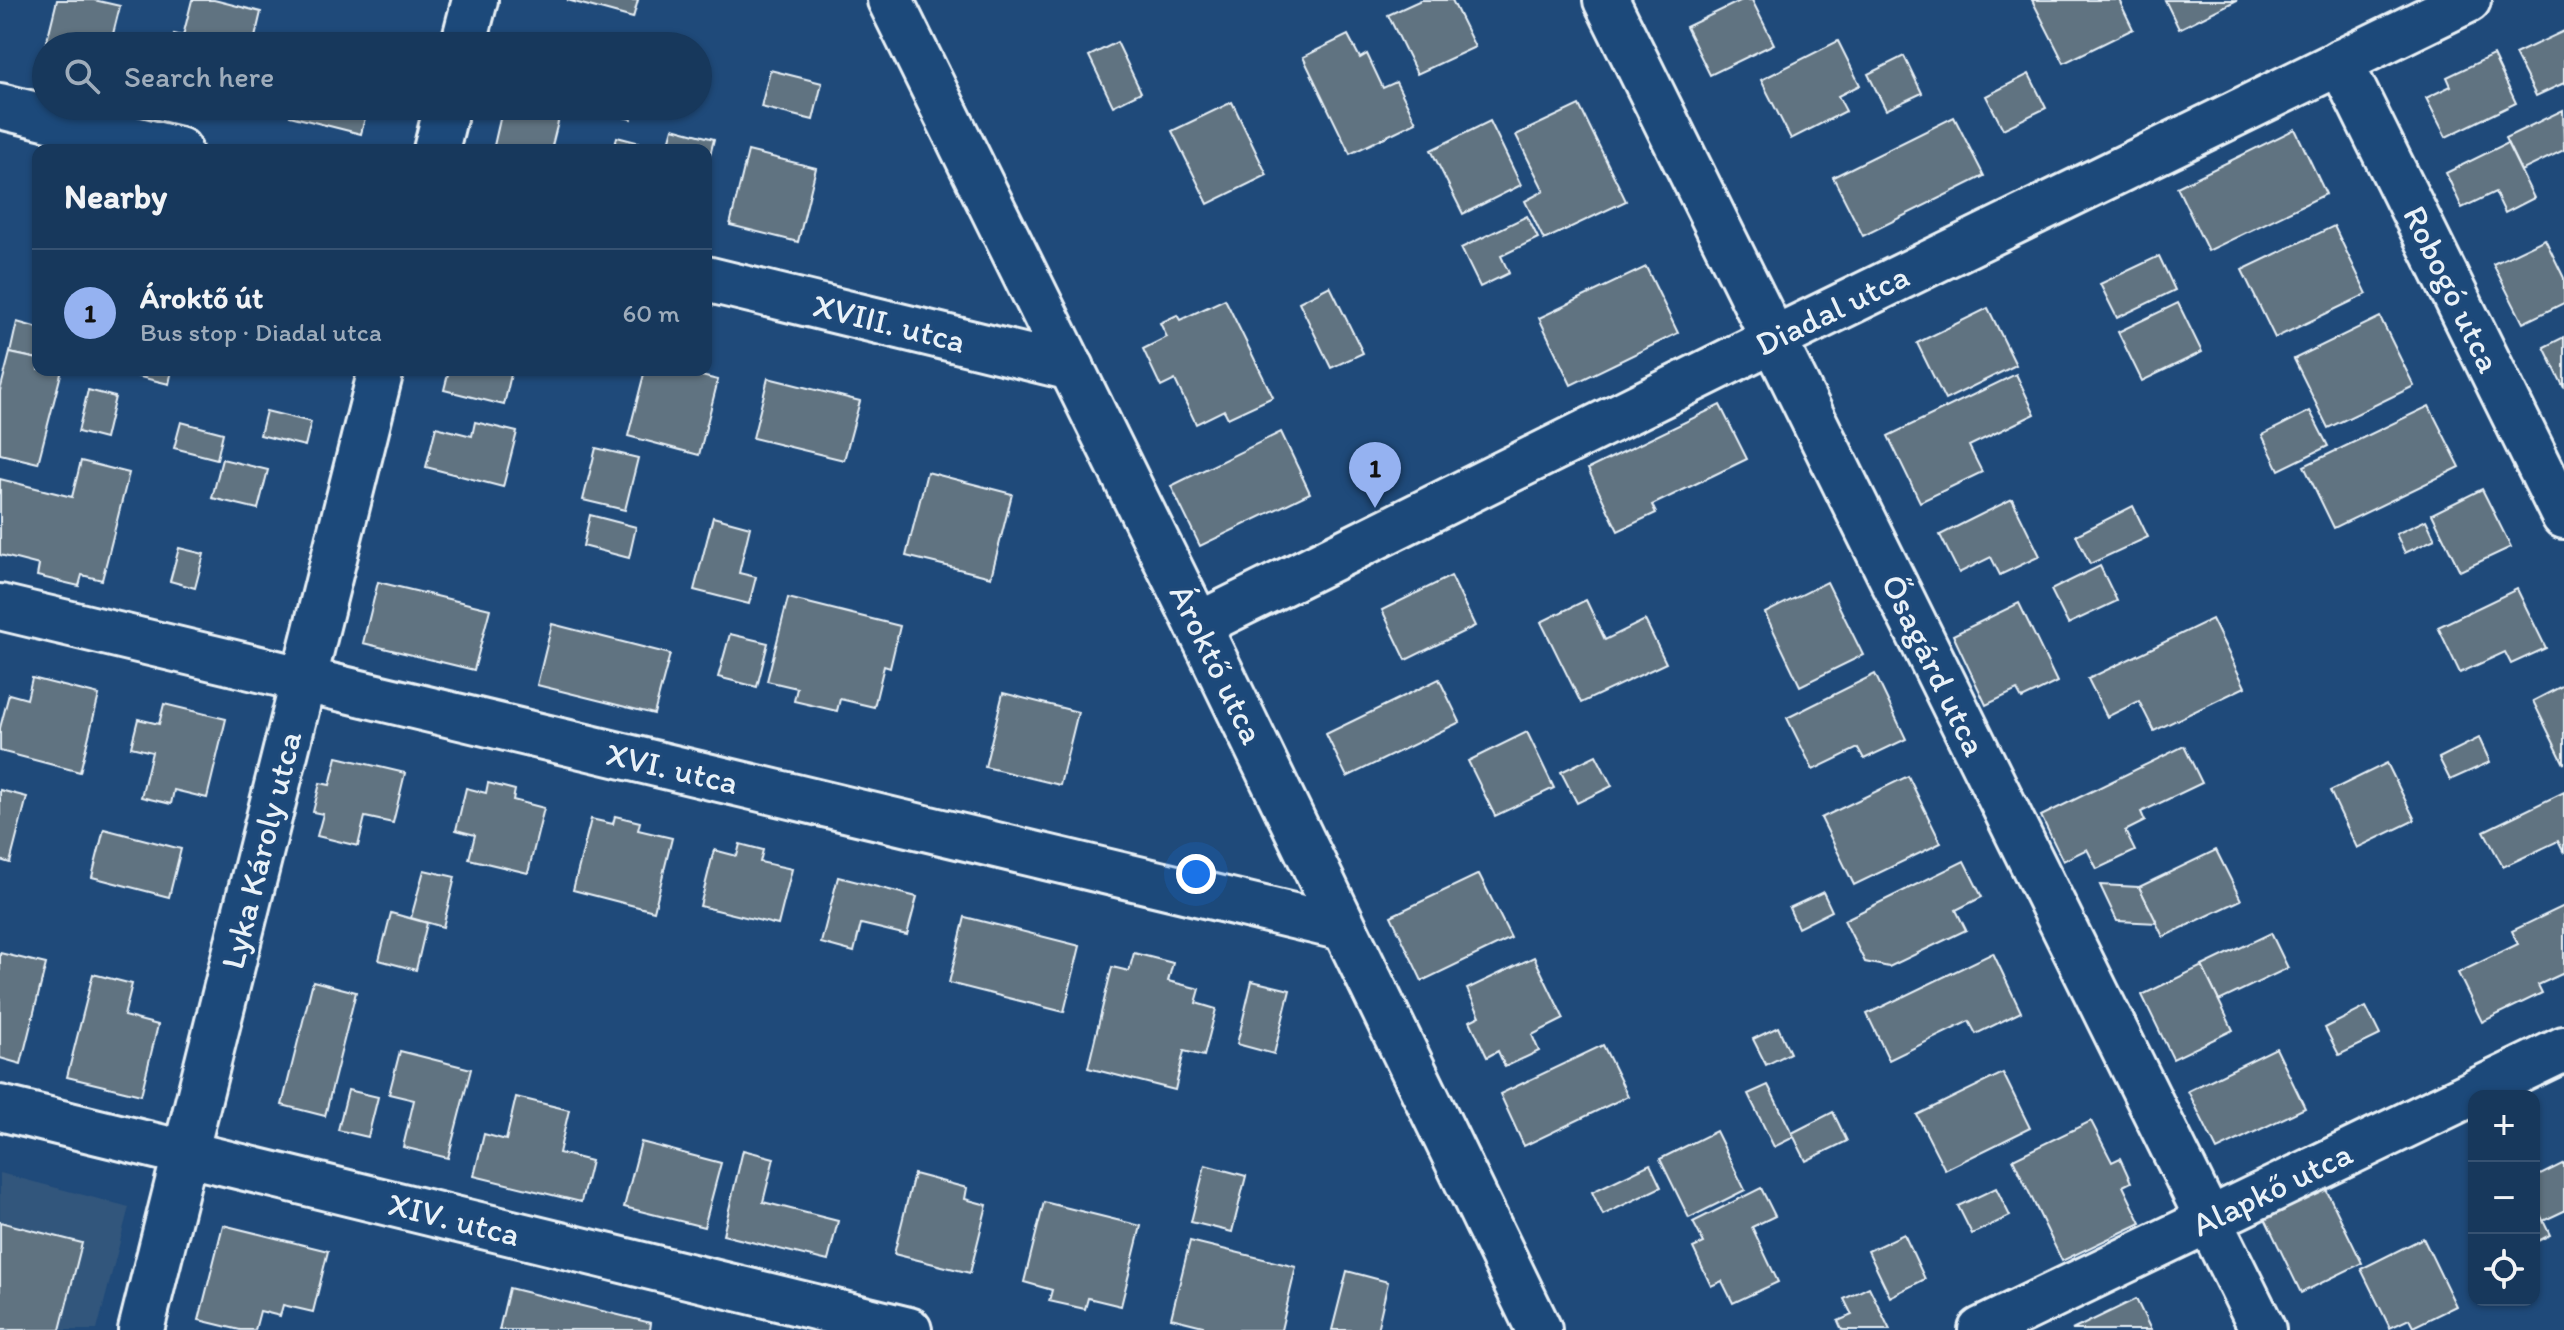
<!DOCTYPE html>
<meta charset="utf-8">
<style>
:root{--surface:#17385c;--page:#203f62;--text:#f1f3f6;--muted:#9eacbb;--line:#365272;--accent:#95b2f1}
body{margin:0;font-family:Itim,sans-serif;background:var(--page);color:var(--text)}
.controls{position:absolute;right:24px;bottom:24px;display:grid;overflow:hidden;border-radius:16px;box-shadow:0 2px 6px #0004}
.controls button{width:72px;height:72px;display:grid;place-items:center;padding:0;border:0;border-bottom:2px solid var(--line);background:var(--surface);color:var(--text);font:40px sans-serif}
.you{position:absolute;left:1196px;top:874px;width:28px;height:28px;margin:-20px;border:6px solid #fff;border-radius:50%;background:#1a73e8;box-shadow:0 0 0 12px #1a73e833}
.badge{display:grid;place-items:center;width:52px;height:52px;border-radius:50%;background:var(--accent);color:#111;font-size:26px;font-weight:700}
.pin{position:absolute;translate:-50% -66px;filter:drop-shadow(0 2px 4px #0008)}
.pin::after{content:'';position:absolute;top:42px;width:28px;height:24px;background:inherit;clip-path:polygon(0 0,100% 0,50% 100%)}
.list{margin:0;padding:0;list-style:none}
h2{display:flex;justify-content:space-between;align-items:center;height:104px;margin:0;padding:0 32px;font-size:34px}
h2 small{font-size:26px;font-weight:400;color:var(--muted)}
.list li{display:grid;grid-template-columns:52px 1fr auto;gap:24px;align-items:center;box-sizing:border-box;height:128px;padding:0 32px;border-top:2px solid var(--line)}
.list b{display:block;font-size:30px;white-space:nowrap}
.list p{margin:0;font-size:26px;white-space:nowrap;color:var(--muted)}
.list em{font-size:26px;font-style:normal;color:var(--muted)}
.icon{flex:none;width:44px;height:44px;fill:none;stroke:currentColor;stroke-width:2;stroke-linecap:round;stroke-linejoin:round}
.map{position:relative;flex:none;width:2564px;height:1330px;overflow:hidden}
.search{position:absolute;background:var(--surface);box-shadow:0 2px 6px #0004;left:32px;top:32px;width:680px;height:88px;display:flex;align-items:center;gap:20px;box-sizing:border-box;padding:0 28px;border-radius:44px;color:var(--muted);font-size:30px}
.panel{position:absolute;background:var(--surface);box-shadow:0 2px 6px #0004;left:32px;top:144px;width:680px;height:232px;border-radius:16px}
.map>svg:first-child{display:block}
.built{fill:#32567c}
.building{fill:#607381;stroke:#e8f1f8;stroke-width:2}
.lines{fill:none;stroke-linecap:round;stroke-linejoin:round}
.minor-casing{stroke:#e8f1f8;stroke-width:50}
.minor{stroke:#1f4a7a;stroke-width:44}
.labels{text-anchor:middle;dominant-baseline:central;stroke-width:7;stroke-linejoin:round;paint-order:stroke}
.street-label{font-size:34px;fill:#e8f1f8;stroke:#1f4a7a}
</style>
<div class="map">
<svg width="2564" height="1330" viewBox="0 0 2564 1330">
<rect width="100%" height="100%" fill="#1f4a7a"/>
<filter id="ink" filterUnits="userSpaceOnUse"><feTurbulence type="fractalNoise" baseFrequency=".0125" numOctaves="2"/><feDisplacementMap in="SourceGraphic" scale="16" xChannelSelector="R" yChannelSelector="G"/><feConvolveMatrix kernelMatrix="1 2 1 2 8 2 1 2 1" color-interpolation-filters="sRGB"/></filter>
<g filter="url(#ink)">
<polygon class="built" points="0,1173 129,1207 97,1330 0,1330"/>
<g class="building">
<polygon points="57,0 94,0 120,6 110,46 46,46 46,62 42,61"/>
<polygon points="192,0 214,0 261,12 253,46 171,46 174,34 183,36"/>
<polygon points="567,0 638,0 633,18"/>
<polygon points="1421,0 1452,0 1475,47 1417,74 1388,15"/>
<polygon points="1742,0 1752,0 1774,44 1710,75 1686,27"/>
<polygon points="2032,0 2119,0 2133,29 2064,63"/>
<polygon points="2165,0 2237,0 2179,29"/>
<polygon points="2564,31 2564,83 2536,96 2515,54"/>
<polygon points="1348,35 1360,58 1367,54 1383,88 1396,82 1416,122 1350,154 1303,57"/>
<polygon points="311,36 350,46 308,46"/>
<polygon points="1838,41 1860,85 1838,96 1846,111 1791,139 1761,80"/>
<polygon points="1117,42 1141,92 1113,106 1089,56"/>
<polygon points="2493,55 2516,103 2446,137 2426,98 2451,86 2447,77"/>
<polygon points="1904,56 1922,93 1886,110 1868,74"/>
<polygon points="770,70 822,83 813,120 761,107"/>
<polygon points="2029,74 2046,108 2003,129 1986,96"/>
<polygon points="1232,102 1267,175 1208,204 1172,131"/>
<polygon points="1579,105 1626,201 1544,240 1525,201 1544,191 1516,135"/>
<polygon points="293,106 368,106 361,134 290,116"/>
<polygon points="503,106 562,106 551,150 493,150"/>
<polygon points="607,106 635,106 631,119 605,112"/>
<polygon points="2563,110 2564,150 2521,171 2505,138"/>
<polygon points="1954,117 1984,176 1863,236 1833,177"/>
<polygon points="1490,121 1521,185 1463,214 1431,150"/>
<polygon points="673,128 714,139 706,172 706,150 614,150 617,137 667,150"/>
<polygon points="2295,129 2326,194 2208,251 2177,187"/>
<polygon points="2507,143 2534,198 2505,213 2495,192 2462,208 2446,173"/>
<polygon points="748,151 816,168 798,242 730,225"/>
<polygon points="1527,216 1538,238 1501,256 1509,273 1480,287 1461,248"/>
<polygon points="2334,226 2367,294 2275,338 2242,270"/>
<polygon points="2545,239 2564,278 2564,303 2523,323 2493,264"/>
<polygon points="2159,256 2175,290 2117,318 2100,284"/>
<polygon points="1646,267 1678,333 1571,385 1539,318"/>
<polygon points="1330,286 1363,353 1331,368 1299,302"/>
<polygon points="1225,299 1273,397 1228,418 1224,410 1196,424 1175,380 1161,387 1143,349 1167,337 1160,323 1177,315 1180,320"/>
<polygon points="2178,303 2202,352 2142,381 2118,332"/>
<polygon points="1988,308 2016,365 1945,400 1917,343"/>
<polygon points="2380,317 2414,386 2328,428 2294,359"/>
<polygon points="17,322 38,328 38,359 10,353"/>
<polygon points="2564,337 2564,388 2544,347"/>
<polygon points="10,353 38,359 38,370 62,370 38,463 0,454 0,391"/>
<polygon points="137,370 172,370 169,384 136,376"/>
<polygon points="449,370 512,370 504,405 444,390"/>
<polygon points="645,370 676,370 718,380 699,455 628,436"/>
<polygon points="2016,374 2035,414 1969,446 1982,472 1920,502 1888,436"/>
<polygon points="768,378 860,401 844,460 753,438"/>
<polygon points="88,390 115,397 105,439 78,432"/>
<polygon points="1720,405 1747,459 1652,505 1656,513 1618,531 1588,469"/>
<polygon points="2429,406 2460,467 2334,528 2304,466"/>
<polygon points="266,411 311,422 305,446 260,435"/>
<polygon points="2310,411 2328,446 2279,470 2262,435"/>
<polygon points="181,422 223,433 217,459 174,448"/>
<polygon points="475,422 517,432 503,487 426,467 436,427 472,436"/>
<polygon points="1281,432 1310,493 1200,546 1171,486"/>
<polygon points="596,448 638,458 625,510 583,500"/>
<polygon points="222,459 268,470 258,509 212,498"/>
<polygon points="81,461 129,473 102,580 82,575 79,586 37,576 39,565 0,555 0,479 72,497"/>
<polygon points="927,472 1012,494 991,577 906,556"/>
<polygon points="2482,489 2511,547 2460,571 2432,514"/>
<polygon points="2012,499 2040,556 2000,575 1991,557 1959,573 1940,535"/>
<polygon points="2133,506 2148,537 2090,564 2076,535"/>
<polygon points="590,515 636,527 629,558 583,546"/>
<polygon points="713,517 750,527 739,573 756,577 749,604 694,590"/>
<polygon points="2426,520 2435,539 2405,553 2396,534"/>
<polygon points="179,548 204,554 195,588 170,581"/>
<polygon points="2100,566 2117,601 2068,624 2051,590"/>
<polygon points="1451,576 1475,626 1406,660 1382,610"/>
<polygon points="378,582 490,609 474,670 363,643"/>
<polygon points="1827,582 1863,655 1800,686 1765,613"/>
<polygon points="2517,589 2546,648 2511,664 2505,652 2460,673 2438,627"/>
<polygon points="788,598 900,626 890,668 884,666 874,707 840,699 837,711 794,701 797,688 767,681"/>
<polygon points="1586,600 1605,640 1645,620 1666,663 1581,703 1541,622"/>
<polygon points="2019,603 2057,682 2022,699 2017,690 1986,705 1953,635"/>
<polygon points="2212,619 2245,687 2154,731 2139,701 2107,717 2088,679"/>
<polygon points="552,624 670,654 654,714 537,685"/>
<polygon points="730,634 768,643 757,687 718,677"/>
<polygon points="1875,674 1906,739 1864,759 1858,748 1813,770 1787,718"/>
<polygon points="32,678 99,695 80,772 0,751 0,728 9,694 27,699"/>
<polygon points="1439,679 1460,722 1347,777 1326,734"/>
<polygon points="2564,685 2564,764 2533,701"/>
<polygon points="1003,693 1078,712 1060,785 985,767"/>
<polygon points="164,704 226,719 207,798 174,790 171,804 141,797 152,752 131,747 138,719 159,724"/>
<polygon points="1527,732 1554,788 1495,816 1468,761"/>
<polygon points="2479,738 2490,762 2450,780 2439,758"/>
<polygon points="2184,746 2202,783 2141,812 2145,821 2125,831 2135,851 2097,869 2087,849 2063,861 2041,816"/>
<polygon points="1596,755 1612,786 1577,803 1561,772"/>
<polygon points="337,757 405,773 393,823 365,817 358,846 317,836 323,814 313,812 320,783 330,785"/>
<polygon points="2387,763 2415,820 2357,848 2330,791"/>
<polygon points="1908,776 1941,843 1854,885 1821,818"/>
<polygon points="488,783 515,790 513,800 544,808 528,873 469,859 475,835 456,830 466,788 486,793"/>
<polygon points="0,790 27,797 10,863 0,860"/>
<polygon points="2564,792 2564,853 2558,841 2503,867 2484,831"/>
<polygon points="615,816 640,822 638,830 672,838 654,911 573,890 591,819 613,824"/>
<polygon points="104,829 181,849 169,897 92,877"/>
<polygon points="740,844 763,850 760,862 792,869 778,925 700,906 714,850 737,856"/>
<polygon points="2216,850 2241,900 2163,937 2139,887"/>
<polygon points="1964,861 1982,897 1956,910 1966,930 1889,967 1865,962 1844,920"/>
<polygon points="424,870 455,877 443,927 411,918"/>
<polygon points="1479,874 1511,938 1422,981 1391,916"/>
<polygon points="838,877 917,897 907,935 861,924 854,952 821,943"/>
<polygon points="2100,885 2139,887 2157,923 2117,921"/>
<polygon points="1823,892 1832,911 1798,928 1789,908"/>
<polygon points="2564,906 2564,973 2538,985 2542,993 2482,1022 2458,973 2518,944 2512,931"/>
<polygon points="391,913 427,923 416,970 379,960"/>
<polygon points="965,917 1080,946 1064,1012 949,983"/>
<polygon points="2271,933 2288,968 2219,1001 2202,966"/>
<polygon points="0,953 46,964 21,1064 0,1058"/>
<polygon points="1134,953 1173,963 1168,981 1200,989 1196,1003 1216,1009 1204,1056 1184,1051 1175,1090 1088,1068 1112,967 1129,971"/>
<polygon points="1993,953 2021,1012 1976,1034 1969,1021 1889,1060 1867,1014"/>
<polygon points="1534,957 1564,1019 1532,1035 1539,1051 1505,1067 1498,1051 1487,1057 1470,1021 1480,1016 1467,989"/>
<polygon points="2202,966 2233,1030 2173,1059 2142,995"/>
<polygon points="93,974 132,984 124,1016 158,1025 141,1095 67,1077"/>
<polygon points="313,981 356,992 325,1116 282,1105"/>
<polygon points="1252,981 1290,990 1274,1054 1237,1044"/>
<polygon points="2366,1007 2380,1035 2339,1055 2325,1028"/>
<polygon points="1778,1027 1790,1053 1766,1065 1753,1039"/>
<polygon points="1603,1045 1628,1096 1524,1146 1500,1094"/>
<polygon points="2276,1048 2305,1108 2217,1150 2188,1091"/>
<polygon points="400,1051 471,1069 448,1158 403,1147 414,1100 389,1094"/>
<polygon points="2003,1073 2030,1128 1945,1170 1917,1115"/>
<polygon points="1768,1085 1794,1137 1774,1147 1748,1094"/>
<polygon points="348,1090 378,1097 368,1137 338,1130"/>
<polygon points="516,1097 569,1110 559,1153 591,1161 581,1202 474,1176 484,1134 506,1140"/>
<polygon points="1833,1112 1847,1141 1806,1161 1792,1133"/>
<polygon points="2091,1121 2112,1162 2120,1158 2131,1182 2123,1186 2141,1223 2062,1261 2013,1159"/>
<polygon points="1716,1131 1745,1190 1689,1218 1660,1159"/>
<polygon points="641,1142 721,1163 704,1227 624,1207"/>
<polygon points="743,1150 774,1158 763,1202 838,1221 828,1261 723,1235"/>
<polygon points="2564,1163 2564,1211 2543,1221 2534,1202 2534,1178"/>
<polygon points="1650,1164 1661,1187 1603,1215 1592,1192"/>
<polygon points="1205,1165 1246,1176 1232,1232 1191,1222"/>
<polygon points="914,1174 967,1188 965,1199 987,1205 970,1273 894,1254"/>
<polygon points="2321,1179 2362,1263 2301,1293 2260,1208"/>
<polygon points="1761,1188 1775,1216 1752,1227 1778,1282 1733,1303 1722,1281 1711,1286 1693,1248 1704,1243 1693,1222"/>
<polygon points="1996,1188 2010,1216 1972,1234 1958,1206"/>
<polygon points="1044,1202 1141,1226 1121,1306 1088,1298 1085,1309 1049,1301 1052,1290 1024,1282"/>
<polygon points="2534,1202 2550,1235 2534,1243"/>
<polygon points="0,1222 82,1243 60,1330 0,1330"/>
<polygon points="223,1225 328,1251 313,1312 283,1305 280,1316 260,1311 255,1330 240,1330 199,1320"/>
<polygon points="1904,1234 1925,1279 1890,1297 1868,1251"/>
<polygon points="2423,1238 2456,1306 2413,1327 2409,1319 2390,1328 2361,1269"/>
<polygon points="1190,1241 1296,1267 1281,1330 1202,1330 1203,1326 1171,1318"/>
<polygon points="1347,1271 1388,1282 1377,1330 1332,1330"/>
<polygon points="1869,1287 1890,1330 1842,1330 1838,1321 1852,1315 1844,1299"/>
<polygon points="509,1288 651,1323 650,1330 499,1330"/>
<polygon points="2136,1299 2151,1330 2072,1330"/>
</g>
<g class="lines">
<defs>
<g id="minor">
<polyline points="890,0 1198,625 1539,1330"/>
<polyline points="1606,0 2263,1330"/>
<polyline points="463,46 475,0"/>
<polyline points="2340,62 2564,516"/>
<polyline points="0,106 179,150"/>
<polyline points="436,150 447,106"/>
<polyline points="706,279 1072,368"/>
<polyline points="0,607 1343,928"/>
<polyline points="1198,625 1774,339 2468,0"/>
<polyline points="0,1108 909,1330"/>
<polyline points="141,1330 381,370"/>
<polyline points="1981,1330 2564,1049"/>
</g>
</defs>
<use href="#minor" class="minor-casing"/>
<use href="#minor" class="minor"/>
</g>
</g>
<g class="labels">
<g class="street-label">
<text transform="translate(2452 289) rotate(64)">Robogó utca</text>
<text transform="translate(1832 310) rotate(-26)">Diadal utca</text>
<text transform="translate(889 323) rotate(14)">XVIII. utca</text>
<text transform="translate(1217 664) rotate(64)">Ároktő utca</text>
<text transform="translate(1934 665) rotate(64)">Ősagárd utca</text>
<text transform="translate(672 768) rotate(13)">XVI. utca</text>
<text transform="translate(261 850) rotate(-76)">Lyka Károly utca</text>
<text transform="translate(2272 1189) rotate(-26)">Alapkő utca</text>
<text transform="translate(454 1219) rotate(14)">XIV. utca</text>
</g>
</g>
</svg>
<div class="controls">
<button>+</button>
<button>−</button>
<button><svg class="icon" aria-label="locate" viewBox="0 0 24 24"><circle cx="12" cy="12" r="6"/><path d="M12 2v4M12 18v4M2 12h4M18 12h4"/></svg></button>
</div>
<div class="you"></div>
<div class="pin badge" style="left:1375px;top:508px">1</div>
<div class="search"><svg class="icon" aria-label="search" viewBox="0 0 24 24"><circle cx="10" cy="10" r="6"/><path d="M15 15l6 6"/></svg>Search here</div>
<section class="panel">
<h2>Nearby<small></small></h2>
<ul class="list">
<li><span class="badge">1</span><div><b>Ároktő út</b><p>Bus stop · Diadal utca</p></div><em>60 m</em></li>
</ul>
</section>
</div>
